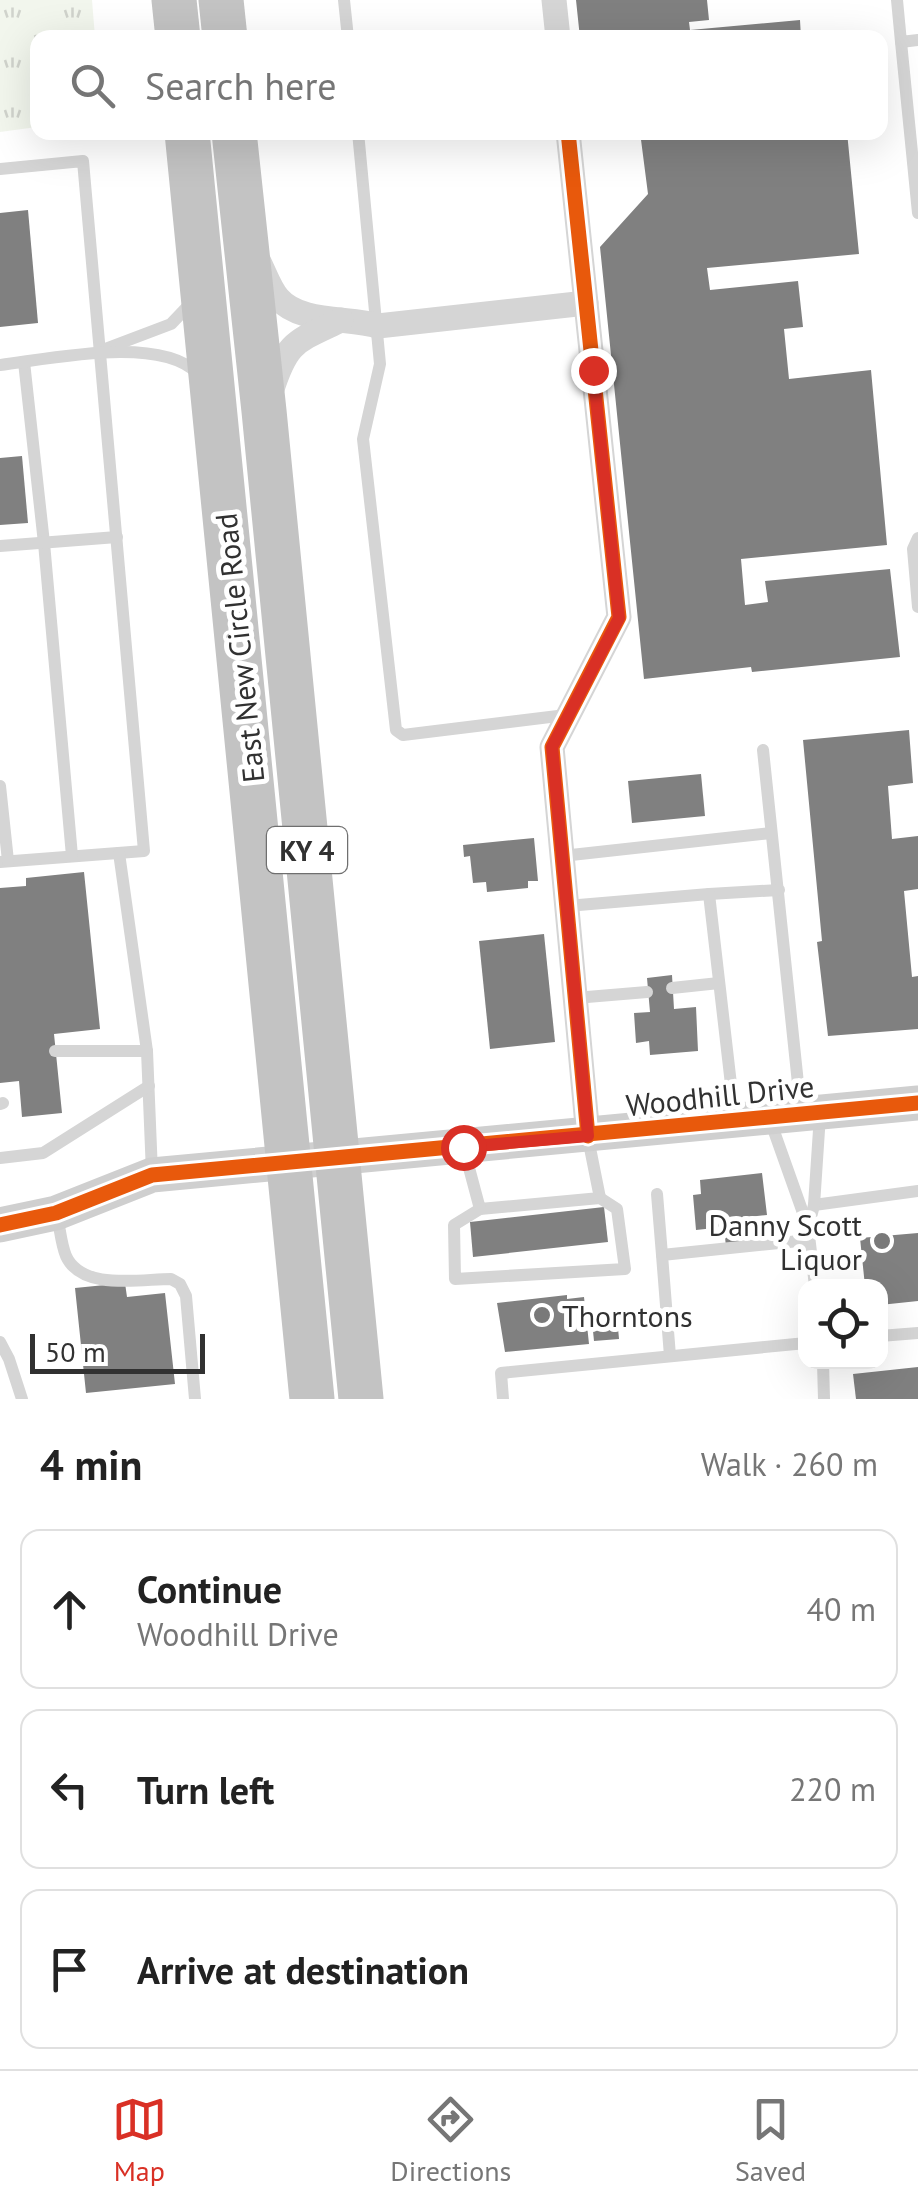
<!DOCTYPE html>
<meta charset="utf-8">
<style>
:root{--surface:#fff;--page:#f2f2f2;--text:#222;--muted:#767676;--line:#e0e0e0;--accent:#d93025}
body{margin:0;font-family:"PT Sans",sans-serif;background:var(--page);color:var(--text)}
.controls{position:absolute;right:30px;bottom:30px;display:grid;overflow:hidden;border-radius:20px;box-shadow:0 10px 40px #0002}
.controls button{width:90px;height:90px;display:grid;place-items:center;padding:0;border:0;border-bottom:2px solid var(--line);background:var(--surface);color:var(--text);font:50px sans-serif}
.scale{position:absolute;left:30px;bottom:25px;width:175px;box-sizing:border-box;padding-left:10px;border:5px solid #313131;border-top:0;font-size:28px;line-height:35px;white-space:nowrap;color:#313131;-webkit-text-stroke:8px #fff;paint-order:stroke}
.stop{position:absolute;width:30px;height:30px;margin:-22px;border:8px solid #d93025;border-radius:50%;background:#fff}
.stop.end{background:#d93025;border-color:#fff;box-shadow:0 2px 10px #0008}
.list{margin:0;padding:0;list-style:none}
h2{display:flex;justify-content:space-between;align-items:center;height:130px;margin:0;padding:0 40px;font-size:42px}
h2 small{font-size:32px;font-weight:400;color:var(--muted)}
.list li{display:grid;grid-template-columns:65px 1fr auto;gap:30px;align-items:center;box-sizing:border-box;height:160px;margin:0 20px 20px;padding:0 20px;border:2px solid var(--line);border-radius:20px}
.list b{display:block;font-size:38px;white-space:nowrap}
.list p{margin:0;font-size:32px;white-space:nowrap;color:var(--muted)}
.list em{font-size:32px;font-style:normal;color:var(--muted)}
.icon{flex:none;width:55px;height:55px;fill:none;stroke:currentColor;stroke-width:2;stroke-linecap:round;stroke-linejoin:round}
.map{position:relative;flex:none;width:918px;height:1399px;overflow:hidden}
.search{position:absolute;background:var(--surface);box-shadow:0 10px 40px #0002;left:30px;right:30px;top:30px;height:110px;display:flex;align-items:center;gap:25px;box-sizing:border-box;padding:0 35px;border-radius:20px;color:var(--muted);font-size:38px}
.sheet{height:670px;background:var(--surface)}
nav{display:flex;justify-content:space-around;align-items:center;box-sizing:border-box;height:140px;border-top:2px solid var(--line);background:var(--surface);font-size:28px;color:var(--muted)}
nav a{display:grid;justify-items:center;gap:5px}
nav .on{color:var(--accent)}
.map>svg:first-child{display:block}
.park{fill:url(#park-tufts)}
.building{fill:#808080}
.lines{fill:none;stroke-linecap:round;stroke-linejoin:round}
.lane{stroke:#d5d5d5;stroke-width:12}
.street{stroke:#d5d5d5;stroke-width:25}
.secondary{stroke:#cfcfcf;stroke-width:35}
.highway{stroke:#c3c3c3;stroke-width:45}
.cycleway-casing{stroke:#fff;stroke-width:21}
.cycleway{stroke:#e8590c;stroke-width:15}
.route{stroke:#d93025;stroke-width:12}
.poi-dot{fill:#797979;stroke:#fff;stroke-width:4}
.labels{text-anchor:middle;dominant-baseline:central;stroke-width:10;stroke-linejoin:round;paint-order:stroke}
.shield{fill:#fff;stroke:#6f6f6f;stroke-width:2.5}
.shield-label{font-size:28px;font-weight:bold;fill:#313131}
.street-label{font-size:30px;fill:#313131;stroke:#fff}
.poi-label{font-size:30px;fill:#313131;stroke:#fff;text-anchor:end}
</style>
<div class="map">
<svg width="918" height="1399" viewBox="0 0 918 1399">
<defs>
<pattern id="park-tufts" width="24" height="20" patternUnits="userSpaceOnUse" patternTransform="scale(2.5)"><rect width="24" height="20" fill="#f2f6ed"/><path d="M3 7l-1-3M5 7V3M7 7l1-3M15 17l-1-3M17 17v-4M19 17l1-3" fill="none" stroke="#d0d3cc"/></pattern>
</defs>
<rect width="100%" height="100%" fill="#fff"/>
<polygon class="park" points="0,0 92,0 95,37 38,38 37,127 0,132"/>
<g class="building">
<polygon points="576,0 707,0 709,20 689,22 690,30 800,20 801,38 580,38"/>
<polygon points="640,132 847,132 859,254 707,268 710,290 798,281 803,327 784,329 789,379 871,370 887,545 741,559 745,605 768,602 765,581 890,569 900,657 752,672 751,667 644,679 600,247 648,194"/>
<polygon points="28,210 38,323 0,327 0,213"/>
<polygon points="22,456 28,523 0,525 0,458"/>
<polygon points="909,730 913,783 888,786 892,839 918,836 918,889 904,891 912,977 918,976 918,1029 828,1036 817,942 822,941 803,740"/>
<polygon points="701,774 705,816 632,823 628,781"/>
<polygon points="534,838 538,881 528,881 528,888 487,892 486,882 473,883 470,856 464,857 463,845"/>
<polygon points="84,872 100,1029 54,1034 62,1113 22,1117 19,1081 0,1083 0,888 26,886 26,878"/>
<polygon points="544,934 555,1042 490,1049 479,941"/>
<polygon points="672,975 674,1009 696,1007 698,1051 650,1055 649,1041 636,1043 634,1013 650,1012 647,978"/>
<polygon points="762,1173 767,1215 748,1217 751,1244 726,1247 724,1227 696,1230 693,1195 701,1194 700,1180"/>
<polygon points="604,1207 608,1242 473,1257 470,1222"/>
<polygon points="918,1233 918,1301 880,1305 880,1286 865,1286 860,1238"/>
<polygon points="125,1283 127,1297 165,1293 175,1384 86,1393 75,1288"/>
<polygon points="567,1295 567,1299 584,1297 589,1344 505,1352 497,1303"/>
<polygon points="618,1328 619,1339 594,1341 593,1331"/>
<polygon points="918,1367 918,1399 856,1399 853,1374"/>
</g>
<g class="lines">
<g class="lane">
<polyline points="344,0 348,38"/>
<polyline points="897,0 901,42 918,40"/>
<polyline points="901,42 918,213"/>
<polyline points="358,132 380,364 363,439 396,730 403,735 566,715"/>
<polyline points="0,169 83,161 144,851 0,862"/>
<polyline points="105,349 171,324 191,303"/>
<polyline points="24,362 44,543 72,856"/>
<path d="M0 365C50 359 159 335 197 373"/>
<polyline points="918,538 913,549 918,607"/>
<polyline points="0,546 117,537"/>
<polyline points="763,750 801,1112"/>
<polyline points="0,786 8,861"/>
<polyline points="119,853 147,1051 152,1173"/>
<polyline points="562,856 771,833"/>
<polyline points="709,894 779,890"/>
<polyline points="567,906 709,894 735,1119"/>
<polyline points="672,988 719,983"/>
<polyline points="575,998 647,992"/>
<polyline points="55,1051 147,1051"/>
<polyline points="0,1104 3,1103"/>
<polyline points="770,1120 808,1227 815,1286"/>
<polyline points="464,1149 480,1209 600,1198 588,1138"/>
<polyline points="0,1158 43,1153 149,1086"/>
<polyline points="657,1194 662,1255"/>
<polyline points="814,1205 918,1191"/>
<polyline points="480,1209 454,1225 455,1279 625,1269 617,1209 600,1198"/>
<path d="M57 1216C60 1228 61 1244 66 1256 82 1291 140 1279 171 1279L180 1284 186 1296 195 1399"/>
<polyline points="809,1225 814,1205 820,1115"/>
<polyline points="880,1336 918,1333"/>
<polyline points="0,1342 9,1359 22,1399"/>
<polyline points="670,1356 662,1255 809,1240"/>
<polyline points="823,1362 824,1399"/>
<polyline points="503,1399 501,1373 806,1343"/>
</g>
<g class="street">
<polyline points="554,0 558,38"/>
<polyline points="568,132 619,617 552,747 588,1136"/>
<path d="M259 262C265 274 270 289 278 298 300 324 349 317 378 326L586 303"/>
<path d="M271 392C287 341 295 342 341 320"/>
</g>
<polyline class="secondary" points="0,1225 56,1213 152,1175 918,1103"/>
<g class="highway">
<polyline points="174,0 178,38"/>
<polyline points="221,0 225,38"/>
<polyline points="187,132 312,1399"/>
<polyline points="234,132 264,411 361,1399"/>
</g>
<defs>
<g id="cycleway">
<polyline points="568,132 619,617 552,747 588,1136"/>
<polyline points="0,1225 56,1213 152,1175 918,1103"/>
</g>
</defs>
<use href="#cycleway" class="cycleway-casing"/>
<use href="#cycleway" class="cycleway"/>
</g>
<g class="lines">
<polyline class="route" points="463,1147 588,1136 552,747 619,618 593,370"/>
</g>
<g class="poi-dot">
<circle cx="882" cy="1241" r="10"/>
<circle cx="542" cy="1315" r="10"/>
</g>
<g class="labels">
<rect class="shield" x="267" y="827" width="80" height="46" rx="8"/>
<g class="shield-label">
<text x="307" y="850">KY 4</text>
</g>
<g class="street-label">
<text transform="translate(239 648) rotate(-96)">East New Circle Road</text>
<text transform="translate(720 1095) rotate(-6)">Woodhill Drive</text>
</g>
<g class="poi-label">
<text x="862" y="1224">Danny Scott<tspan x="862" dy="34">Liquor</tspan></text>
<text x="562" y="1315" text-anchor="start">Thorntons</text>
</g>
</g>
</svg>
<div class="controls">
<button><svg class="icon" aria-label="locate" viewBox="0 0 24 24"><circle cx="12" cy="12" r="6"/><path d="M12 2v4M12 18v4M2 12h4M18 12h4"/></svg></button>
</div>
<div class="scale">50 m</div>
<div class="stop" style="left:463px;top:1147px"></div>
<div class="stop end" style="left:593px;top:370px"></div>
<div class="search"><svg class="icon" aria-label="search" viewBox="0 0 24 24"><circle cx="10" cy="10" r="6"/><path d="M15 15l6 6"/></svg>Search here</div>
</div>
<section class="sheet">
<h2>4 min<small>Walk · 260 m</small></h2>
<ul class="list">
<li><svg class="icon" aria-label="ahead" viewBox="0 0 24 24"><path d="M12 20V5M6 11l6-6 6 6"/></svg><div><b>Continue</b><p>Woodhill Drive</p></div><em>40 m</em></li>
<li><svg class="icon" aria-label="left" viewBox="0 0 24 24"><path d="M17 20v-9H6M10 6l-5 5 5 5"/></svg><div><b>Turn left</b></div><em>220 m</em></li>
<li><svg class="icon" aria-label="arrive" viewBox="0 0 24 24"><path d="M6 21V4h12l-3 4 3 4H6"/></svg><div><b>Arrive at destination</b></div></li>
</ul>
</section>
<nav>
<a class="on"><svg class="icon" aria-label="map" viewBox="0 0 24 24"><path d="M3 6l6-2 6 2 6-2v14l-6 2-6-2-6 2zM9 4v14M15 6v14"/></svg>Map</a>
<a><svg class="icon" aria-label="directions" viewBox="0 0 24 24"><path d="M12 3l9 9-9 9-9-9zM9 14v-3h6M13 9l2 2-2 2"/></svg>Directions</a>
<a><svg class="icon" aria-label="saved" viewBox="0 0 24 24"><path d="M7 4h10v16l-5-4-5 4z"/></svg>Saved</a>
</nav>
